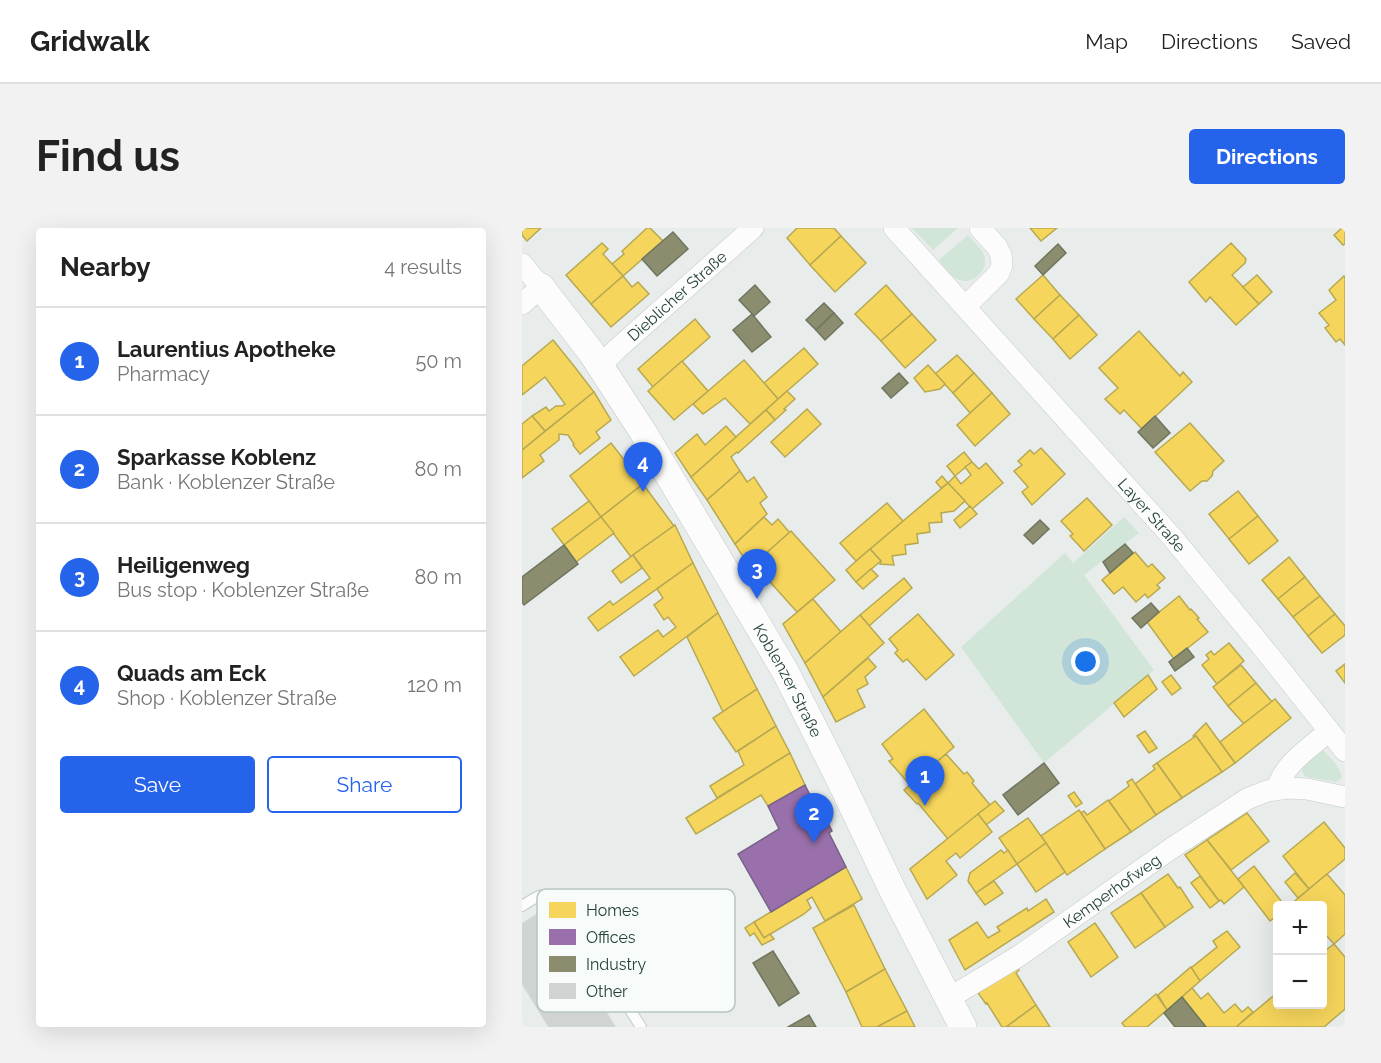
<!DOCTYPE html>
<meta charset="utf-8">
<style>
:root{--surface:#fff;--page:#f2f2f2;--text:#222;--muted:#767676;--line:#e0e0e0;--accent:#2563eb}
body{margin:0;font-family:Raleway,sans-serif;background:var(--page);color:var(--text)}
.controls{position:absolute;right:18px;bottom:18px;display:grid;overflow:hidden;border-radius:6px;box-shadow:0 6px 24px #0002}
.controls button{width:54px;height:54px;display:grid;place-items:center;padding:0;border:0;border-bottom:2px solid var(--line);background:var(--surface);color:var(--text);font:30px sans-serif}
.you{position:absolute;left:564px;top:434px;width:21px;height:21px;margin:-15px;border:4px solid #fff;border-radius:50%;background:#1a73e8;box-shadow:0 0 0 9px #1a73e833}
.badge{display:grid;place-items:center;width:39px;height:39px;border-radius:50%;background:var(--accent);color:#fff;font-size:20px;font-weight:700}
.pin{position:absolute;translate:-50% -50px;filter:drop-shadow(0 2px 3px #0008)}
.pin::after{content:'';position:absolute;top:32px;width:21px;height:18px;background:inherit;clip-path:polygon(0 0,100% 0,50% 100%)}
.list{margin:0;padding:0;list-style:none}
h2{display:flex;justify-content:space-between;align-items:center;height:78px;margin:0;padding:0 24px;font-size:26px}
h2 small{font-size:20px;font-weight:400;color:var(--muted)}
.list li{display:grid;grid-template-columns:39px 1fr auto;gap:18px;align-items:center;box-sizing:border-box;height:108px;padding:0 24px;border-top:2px solid var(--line)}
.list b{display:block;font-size:22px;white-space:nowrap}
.list p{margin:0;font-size:20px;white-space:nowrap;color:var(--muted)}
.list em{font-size:20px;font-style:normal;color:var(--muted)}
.actions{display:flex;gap:12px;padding:18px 24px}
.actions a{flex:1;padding:14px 0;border:2px solid var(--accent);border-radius:6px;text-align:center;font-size:21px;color:var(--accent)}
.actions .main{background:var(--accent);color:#fff}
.map{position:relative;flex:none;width:823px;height:799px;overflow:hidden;border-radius:6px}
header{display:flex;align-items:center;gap:36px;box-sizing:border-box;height:84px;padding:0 30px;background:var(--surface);border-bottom:2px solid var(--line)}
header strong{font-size:28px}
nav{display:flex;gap:33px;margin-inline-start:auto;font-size:21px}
.intro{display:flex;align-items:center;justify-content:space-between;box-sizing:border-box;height:144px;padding:0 36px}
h1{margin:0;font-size:42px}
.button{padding:15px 27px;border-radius:6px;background:var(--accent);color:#fff;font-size:21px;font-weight:700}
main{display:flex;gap:36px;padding:0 36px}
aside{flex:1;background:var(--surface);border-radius:6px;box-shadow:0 6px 24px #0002}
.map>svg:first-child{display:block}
.green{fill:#d1e6d8}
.homes{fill:#f6d55c;stroke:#b7a952;stroke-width:1.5}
.offices{fill:#9970ab;stroke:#766289;stroke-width:1.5}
.industry{fill:#8c8c6e;stroke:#6d765e;stroke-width:1.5}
.building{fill:#cfd4d2;stroke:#d1d6d4;stroke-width:1.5}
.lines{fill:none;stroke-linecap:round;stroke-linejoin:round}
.service-casing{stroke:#c5cac8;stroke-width:12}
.minor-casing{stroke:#c5cac8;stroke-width:22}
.tertiary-casing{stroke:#c5cac8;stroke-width:28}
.service{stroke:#fcfcfc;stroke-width:10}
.minor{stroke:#fcfcfc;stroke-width:21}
.tertiary{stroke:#fcfcfc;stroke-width:27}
.labels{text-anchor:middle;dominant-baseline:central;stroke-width:6;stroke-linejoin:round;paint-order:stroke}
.street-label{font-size:16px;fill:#24423a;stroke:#f7fbf9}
.key{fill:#f7fbf9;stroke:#b8c4c0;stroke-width:1.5}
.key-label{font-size:16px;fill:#24423a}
</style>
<header>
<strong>Gridwalk</strong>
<nav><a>Map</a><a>Directions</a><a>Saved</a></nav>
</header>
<div class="intro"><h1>Find us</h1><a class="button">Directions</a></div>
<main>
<aside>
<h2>Nearby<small>4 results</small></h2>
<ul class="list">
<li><span class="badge">1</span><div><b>Laurentius Apotheke</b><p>Pharmacy</p></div><em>50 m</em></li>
<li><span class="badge">2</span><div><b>Sparkasse Koblenz</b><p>Bank · Koblenzer Straße</p></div><em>80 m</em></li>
<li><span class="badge">3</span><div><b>Heiligenweg</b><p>Bus stop · Koblenzer Straße</p></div><em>80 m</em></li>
<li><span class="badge">4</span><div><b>Quads am Eck</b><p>Shop · Koblenzer Straße</p></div><em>120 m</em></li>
</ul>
<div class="actions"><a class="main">Save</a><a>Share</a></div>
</aside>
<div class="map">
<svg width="823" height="799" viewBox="0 0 823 799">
<rect width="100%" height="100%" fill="#e8edeb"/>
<g class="green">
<polygon points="390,0 436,0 411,22"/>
<path d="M446 7C452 14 462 22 463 31 465 46 447 59 433 50 427 46 422 38 417 32Z"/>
<polygon points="602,289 617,305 562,347 632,442 522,535 439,419 543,325 551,335"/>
<path d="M802 523C807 528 822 544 819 551 818 552 816 553 814 554L784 549 780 544V539L798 524Z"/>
</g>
<g class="homes">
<polygon points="0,0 19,0 5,13 0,7"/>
<polygon points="125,0 128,0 141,13 101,48 90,36 102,26 100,23"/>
<polygon points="275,0 312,0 319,8 288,37 265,10"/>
<polygon points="508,0 535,0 519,13"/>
<polygon points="820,0 823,0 823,16 821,17 812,7"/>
<polygon points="319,8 344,35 313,64 288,37"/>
<polygon points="80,15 86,21 81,26 101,48 69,76 44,47"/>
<polygon points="709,15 724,31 723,35 710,47 737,76 714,97 688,69 684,74 667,54"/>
<polygon points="521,47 538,67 512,91 494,71"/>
<polygon points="735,47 750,64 737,76 721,59"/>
<polygon points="101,48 110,59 116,54 127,66 89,99 69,76"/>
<polygon points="822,48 823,50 823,117 818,111 814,114 803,100 807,97 797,85 814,72 807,62"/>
<polygon points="364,57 390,86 359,113 333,86"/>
<polygon points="538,67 557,87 531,111 512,91"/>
<polygon points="390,86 414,112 383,140 359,113"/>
<polygon points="557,87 575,107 548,131 531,111"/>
<polygon points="173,91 188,109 131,159 116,141"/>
<polygon points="617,103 658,148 661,144 670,154 620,201 602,182 598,186 583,171 596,160 577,140"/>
<polygon points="31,112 52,138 72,164 23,203 10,188 24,179 27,183 34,178 40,178 43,176 23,149 0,167 0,138"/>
<polygon points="282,120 296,136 256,171 242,155"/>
<polygon points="435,127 452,145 431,165 413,146"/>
<polygon points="222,132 256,171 228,196 203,170 181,186 171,176"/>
<polygon points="160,133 186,163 152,192 126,163"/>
<polygon points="406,137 423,156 418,161 403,164 392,150"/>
<polygon points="452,145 470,165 448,185 431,165"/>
<polygon points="265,163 273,171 262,181 264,182 253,192 244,182"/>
<polygon points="72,164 89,192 74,204 78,210 58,226 51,217 52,216 46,207 37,206 37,212 18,227 22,233 0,250 0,222"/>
<polygon points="470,165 488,186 453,218 435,197"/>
<polygon points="285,181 299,196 263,229 249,214"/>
<polygon points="244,182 253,192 216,225 215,224 209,229 218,243 185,272 169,249"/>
<polygon points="10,188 23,203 0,222 0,196"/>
<polygon points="668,195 702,233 691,243 690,248 685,253 680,253 668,263 633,224"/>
<polygon points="204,198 214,209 169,249 153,225 175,206 183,217"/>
<polygon points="89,215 121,256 79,289 48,248"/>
<polygon points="519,220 543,246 510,277 500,264 506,259 492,243 500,237 496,233 508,222 512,226"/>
<polygon points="442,224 450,234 433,248 425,238"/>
<polygon points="450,234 457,241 464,235 481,255 450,281 426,255 433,248 439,256 449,247 443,239"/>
<polygon points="218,243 225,254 232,249 245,269 238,275 245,286 213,316 185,272"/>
<polygon points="420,248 426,255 419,260 414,254"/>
<polygon points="426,255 443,273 432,283 419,285 420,294 407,295 408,304 395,306 396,315 383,317 384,326 370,328 372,337 358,336 359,333 348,321"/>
<polygon points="121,256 152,298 109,329 79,289"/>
<polygon points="716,263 736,288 707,311 687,286"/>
<polygon points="565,270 590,297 562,323 548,308 551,306 539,293"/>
<polygon points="67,273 79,289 42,317 30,301"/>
<polygon points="365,275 381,293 334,333 318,315"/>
<polygon points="448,278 455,286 438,300 432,292"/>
<polygon points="736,288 756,313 727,336 707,311"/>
<polygon points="79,289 92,305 54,334 42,317"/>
<polygon points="242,289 250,297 256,291 268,305 228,340 213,316"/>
<polygon points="153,297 171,335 76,403 66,390 88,373 91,377 128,350 111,327"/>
<polygon points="269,303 313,352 275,384 232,336"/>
<polygon points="348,321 359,333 334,354 324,342"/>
<polygon points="613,324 626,339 630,336 643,350 635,357 638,360 626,370 623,366 614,374 601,359 592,366 580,352"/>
<polygon points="111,327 120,340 99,355 90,343"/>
<polygon points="767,329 783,349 756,371 740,352"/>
<polygon points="171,335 196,385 112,448 98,429 136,402 141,409 154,399 146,389 142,392 132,377 141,370 135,361"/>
<polygon points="349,341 356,348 341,361 334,354"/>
<polygon points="783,349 798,368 771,389 756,371"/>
<polygon points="382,350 390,360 347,398 338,387"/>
<polygon points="657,368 668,382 669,381 677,390 675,391 686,404 652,431 625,394"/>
<polygon points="798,368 813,386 786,408 771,389"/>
<polygon points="291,371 319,404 283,435 261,396"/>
<polygon points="196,385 235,461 201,484 165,409"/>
<polygon points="396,386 432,427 404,452 385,431 381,434 373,425 376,422 367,411"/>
<polygon points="813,386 823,398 823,407 800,425 786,408"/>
<polygon points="338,387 362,415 301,469 283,435"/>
<polygon points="707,415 722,433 695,456 680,437 687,431 684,427 689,423 692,427"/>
<polygon points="346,430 354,439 343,449 346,456 335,462 343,479 314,494 301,469"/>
<polygon points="823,436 823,455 814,443"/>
<polygon points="719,437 734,455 706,478 691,459"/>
<polygon points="626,447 635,461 602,489 592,475"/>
<polygon points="649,447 659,460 650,467 640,454"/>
<polygon points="734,455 750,474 722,496 706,478"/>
<polygon points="235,461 254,498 214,524 191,490"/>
<polygon points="753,471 769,490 713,535 698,514"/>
<polygon points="402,481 432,519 388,557 367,533 371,531 360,516"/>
<polygon points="684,495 713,535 700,544 674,508 672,509 671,508"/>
<polygon points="254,498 268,525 195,570 188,558 222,537 216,523"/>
<polygon points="623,503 635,520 627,525 615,508"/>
<polygon points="674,508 700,544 660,570 635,535"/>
<polygon points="268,525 283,557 246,578 239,567 174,606 164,590"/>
<polygon points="424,526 442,546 445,544 452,553 450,555 468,577 426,611 396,575 395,576 382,562"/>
<polygon points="635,535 660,570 634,587 613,556 633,541 631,538"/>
<polygon points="610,551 634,587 609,604 587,573 607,558 605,554"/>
<polygon points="552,564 560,575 554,579 546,568"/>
<polygon points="586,572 609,604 583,621 559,585 562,583 565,587"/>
<polygon points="473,573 482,583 464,597 456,586"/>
<polygon points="557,582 583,621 545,647 519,608"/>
<polygon points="725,585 747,613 709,642 685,612"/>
<polygon points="456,586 470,604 438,630 434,625 424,633 435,647 405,671 388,641"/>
<polygon points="506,590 524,615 495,636 477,610"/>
<polygon points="802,594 823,620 823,631 787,661 761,628"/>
<polygon points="685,612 722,659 702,676 699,672 697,673 663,627"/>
<polygon points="524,615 543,644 514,664 495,636"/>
<polygon points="479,622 482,625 486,622 495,636 454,665 446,653 448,645"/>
<polygon points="732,638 763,678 756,678 756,687 748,693 716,651"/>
<polygon points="324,639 340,671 303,693 290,669 285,672 289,680 282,686 242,710 232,694"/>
<polygon points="773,645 787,661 776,670 763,654"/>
<polygon points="646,646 656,660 658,659 671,679 643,699 619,665"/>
<polygon points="805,646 823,667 823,706 812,716 800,703 800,678 768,677"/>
<polygon points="678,648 697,673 688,680 669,655"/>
<polygon points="472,653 481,665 463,677 454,665"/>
<polygon points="619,665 643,699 613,720 589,685"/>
<polygon points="524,671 532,684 443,742 427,712 455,694 466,710 478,703 475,699 505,680 506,683"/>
<polygon points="332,677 363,741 324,764 291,700"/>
<polygon points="232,694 242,710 248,706 252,711 240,717 232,705 228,708 223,700"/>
<polygon points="573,695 596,729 569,749 546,714"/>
<polygon points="705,703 718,719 678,753 669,740 695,719 691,713"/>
<polygon points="812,716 823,729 823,781 802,799 714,799 756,764 756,776 800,776 800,725"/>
<polygon points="495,739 497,742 494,745 514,777 484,799 480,799 465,775 464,776 456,765"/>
<polygon points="669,739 678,753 645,782 636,767"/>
<polygon points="363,741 385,783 355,799 340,799 324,764"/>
<polygon points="670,760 679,771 686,765 702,785 713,776 720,784 726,779 731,784 714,799 684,799 660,769"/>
<polygon points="634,766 645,782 625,799 603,799 600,795"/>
<polygon points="514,777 528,799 484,799"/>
<polygon points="385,783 393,799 355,799"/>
</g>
<polygon class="offices" points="283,557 298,587 301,585 310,603 307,605 324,639 249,684 216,626 257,601 246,578"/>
<g class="industry">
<polygon points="151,4 166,21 135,48 120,31"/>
<polygon points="536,16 544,25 521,47 513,38"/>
<polygon points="233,57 248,74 232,88 217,72"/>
<polygon points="302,75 312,85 294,102 284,92"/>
<polygon points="312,85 321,95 303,112 294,102"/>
<polygon points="230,86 249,109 230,124 211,102"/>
<polygon points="377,145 386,155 369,170 360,160"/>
<polygon points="633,188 648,205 631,220 616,204"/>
<polygon points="518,292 527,301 511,316 502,307"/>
<polygon points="603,316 611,325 588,345 581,334"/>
<polygon points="42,317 56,336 2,377 0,374 0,349"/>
<polygon points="629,375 637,384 619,400 610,390"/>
<polygon points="665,420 672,429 653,443 647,434"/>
<polygon points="522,535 537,555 496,587 481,567"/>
<polygon points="251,723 277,765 257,778 231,735"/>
<polygon points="660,769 684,799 653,799 642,785"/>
<polygon points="287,787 294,799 266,799"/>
</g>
<polygon class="building" points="22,682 93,799 27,799 0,755 0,696"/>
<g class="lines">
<defs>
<path id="service" d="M0 678C16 668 21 662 39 673L119 799"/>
<g id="minor">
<path id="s1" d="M372 0 650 309 746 426 823 523"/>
<polyline points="0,36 19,59 0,76"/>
<polyline points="443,79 477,45 480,37 479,27 475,19 458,0"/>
<path id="s2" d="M78 138 95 121 231 0"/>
<path d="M755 561C762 535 788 520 807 503"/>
<path id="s3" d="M427 770 497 728 650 620 725 571 745 563 766 560 785 561 823 569"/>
</g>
<g id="tertiary">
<path id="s4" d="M19 59 69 124 121 204 263 443 315 546 371 663 441 799"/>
</g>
</defs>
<use href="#service" class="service-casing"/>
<use href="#minor" class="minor-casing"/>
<use href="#tertiary" class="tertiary-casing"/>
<use href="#service" class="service"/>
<use href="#minor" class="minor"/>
<use href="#tertiary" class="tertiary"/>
</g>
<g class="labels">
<g class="street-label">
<text stroke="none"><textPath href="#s2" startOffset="104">Dieblicher Straße</textPath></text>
<text stroke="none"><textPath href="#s1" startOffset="386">Layer Straße</textPath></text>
<text stroke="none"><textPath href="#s4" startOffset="465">Koblenzer Straße</textPath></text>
<text stroke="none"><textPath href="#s3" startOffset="195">Kemperhofweg</textPath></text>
</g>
</g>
<rect x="15" y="661" width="198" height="123" rx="9" class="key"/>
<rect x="27" y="674" width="27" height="16" fill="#f6d55c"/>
<rect x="27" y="701" width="27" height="16" fill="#9970ab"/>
<rect x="27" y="728" width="27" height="16" fill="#8c8c6e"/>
<rect x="27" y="755" width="27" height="16" fill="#cfd4d2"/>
<g class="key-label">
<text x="64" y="688">Homes</text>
<text x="64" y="715">Offices</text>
<text x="64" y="742">Industry</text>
<text x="64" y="769">Other</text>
</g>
</svg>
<div class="controls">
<button>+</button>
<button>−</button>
</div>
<div class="you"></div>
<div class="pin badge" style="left:403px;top:578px">1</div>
<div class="pin badge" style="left:292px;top:615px">2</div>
<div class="pin badge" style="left:235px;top:371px">3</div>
<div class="pin badge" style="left:121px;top:264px">4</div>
</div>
</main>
